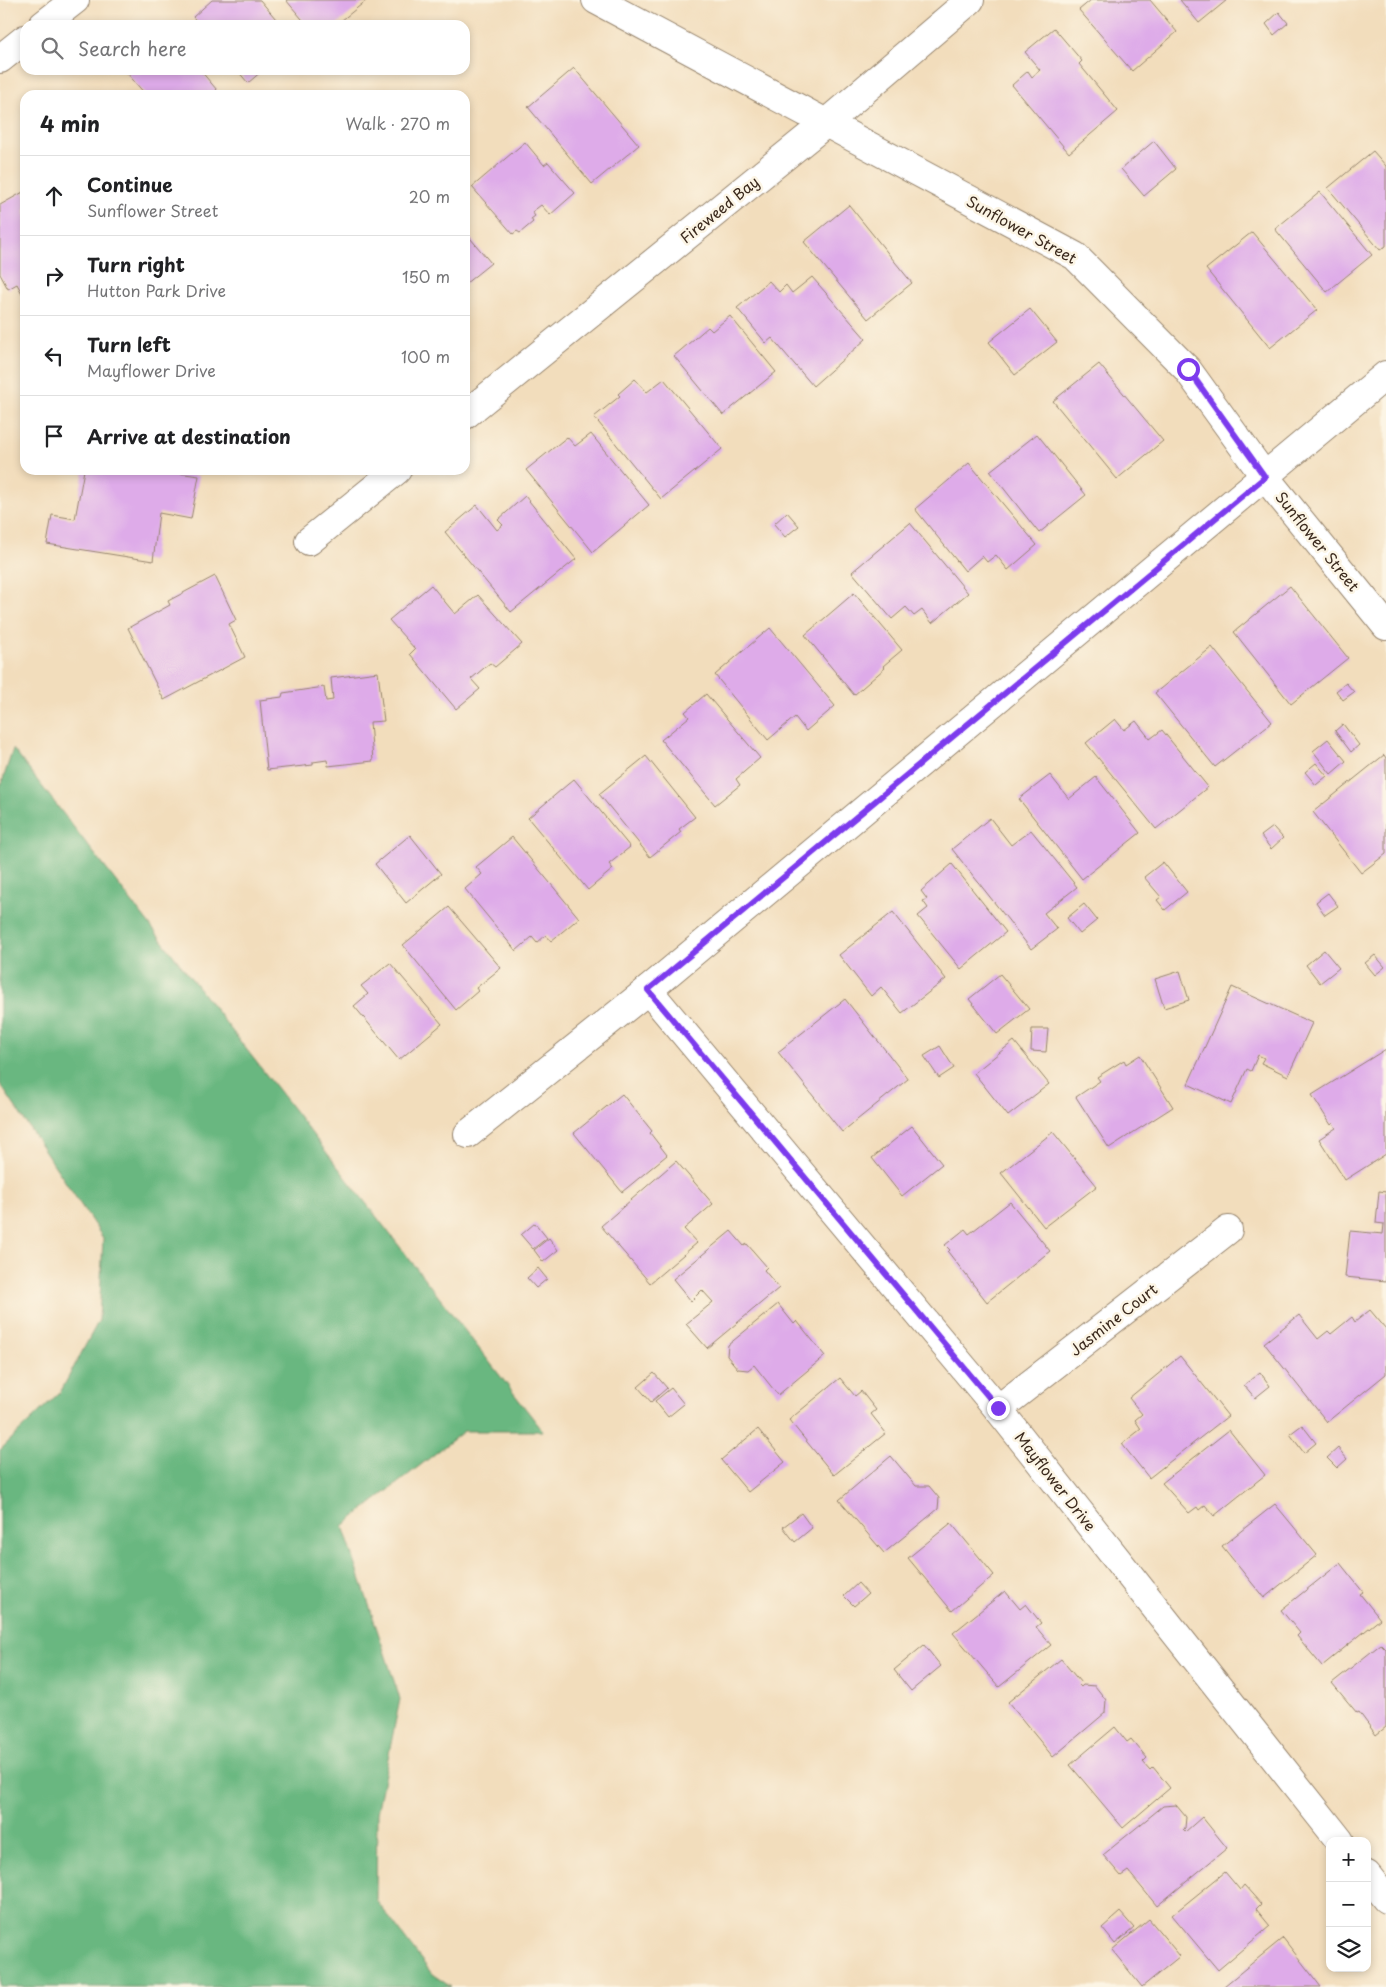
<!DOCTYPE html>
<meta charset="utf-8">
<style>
:root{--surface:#fff;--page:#f6f6f6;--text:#202124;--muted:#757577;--line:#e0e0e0}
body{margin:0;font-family:"Playpen Sans",sans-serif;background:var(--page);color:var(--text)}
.controls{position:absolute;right:15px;bottom:15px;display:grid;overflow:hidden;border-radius:10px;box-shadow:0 2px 8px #0003}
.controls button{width:45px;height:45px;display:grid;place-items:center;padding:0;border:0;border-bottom:1px solid var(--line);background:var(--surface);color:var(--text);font:25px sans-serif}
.stop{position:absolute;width:15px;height:15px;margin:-11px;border:4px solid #7c3aed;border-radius:50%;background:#fff}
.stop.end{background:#7c3aed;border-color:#fff;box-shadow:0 1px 5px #0008}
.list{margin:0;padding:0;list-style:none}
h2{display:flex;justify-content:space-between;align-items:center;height:65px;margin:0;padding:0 20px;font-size:21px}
h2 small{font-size:16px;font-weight:400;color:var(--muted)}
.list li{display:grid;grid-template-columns:32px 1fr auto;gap:15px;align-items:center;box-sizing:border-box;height:80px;padding:0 20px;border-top:1px solid var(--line)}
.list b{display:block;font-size:19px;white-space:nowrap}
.list p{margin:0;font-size:16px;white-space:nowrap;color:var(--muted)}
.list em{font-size:16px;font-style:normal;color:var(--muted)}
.icon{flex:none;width:28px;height:28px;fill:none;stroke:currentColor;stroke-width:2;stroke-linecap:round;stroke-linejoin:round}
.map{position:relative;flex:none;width:1386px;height:1987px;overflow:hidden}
.search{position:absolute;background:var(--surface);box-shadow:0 2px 8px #0003;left:20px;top:20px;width:450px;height:55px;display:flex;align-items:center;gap:12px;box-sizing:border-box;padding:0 18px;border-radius:15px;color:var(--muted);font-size:19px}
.panel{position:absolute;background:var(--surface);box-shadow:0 2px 8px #0003;left:20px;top:90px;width:450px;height:385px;border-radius:15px}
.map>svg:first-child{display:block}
.forest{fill:#69b780;stroke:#52704f}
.building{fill:#deabe9}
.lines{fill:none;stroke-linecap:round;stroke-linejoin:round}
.minor-casing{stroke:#96846d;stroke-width:30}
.minor{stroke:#fff;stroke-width:28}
.route{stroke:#7c3aed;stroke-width:6}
.labels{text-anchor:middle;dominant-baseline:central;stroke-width:5;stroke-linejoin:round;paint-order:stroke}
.street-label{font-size:15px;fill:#3b2a1e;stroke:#fcf5e5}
</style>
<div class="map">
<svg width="1386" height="1987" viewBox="0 0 1386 1987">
<rect width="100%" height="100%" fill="#fcf5e5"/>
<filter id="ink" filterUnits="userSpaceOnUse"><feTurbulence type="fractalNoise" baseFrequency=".02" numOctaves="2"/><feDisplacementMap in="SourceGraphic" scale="10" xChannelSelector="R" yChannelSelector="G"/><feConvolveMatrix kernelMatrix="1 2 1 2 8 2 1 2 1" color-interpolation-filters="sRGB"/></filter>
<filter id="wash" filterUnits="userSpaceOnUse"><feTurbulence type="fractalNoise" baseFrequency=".0096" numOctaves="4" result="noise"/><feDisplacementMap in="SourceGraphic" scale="20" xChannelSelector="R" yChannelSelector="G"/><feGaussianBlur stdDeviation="1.12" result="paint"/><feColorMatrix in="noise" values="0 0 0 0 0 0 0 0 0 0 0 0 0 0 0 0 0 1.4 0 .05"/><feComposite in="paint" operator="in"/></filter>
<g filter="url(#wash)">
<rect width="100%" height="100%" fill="#f2ddbc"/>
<polygon class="forest" points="13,749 543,1431 464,1431 343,1526 400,1699 377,1813 376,1900 432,1974 451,1987 0,1987 0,1450 61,1391 99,1320 103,1238 0,1084 0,788"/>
<g id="blocks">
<g class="building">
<polygon points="212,0 260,0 281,25 200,25 193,17"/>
<polygon points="286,0 367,0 336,25 307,25"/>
<polygon points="1091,0 1150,0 1177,32 1132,71 1079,10"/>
<polygon points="1180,0 1227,0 1199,23"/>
<polygon points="1279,12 1288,23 1274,35 1266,24"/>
<polygon points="1054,28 1082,61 1079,64 1118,111 1069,153 1012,85 1028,71 1032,77 1040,70 1025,52"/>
<polygon points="574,68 639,145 592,184 528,107"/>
<polygon points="131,70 200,70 217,90 212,95 146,95 127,73"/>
<polygon points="237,70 263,70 248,83"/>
<polygon points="1154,141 1176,169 1144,196 1121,169"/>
<polygon points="525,142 544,165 548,162 575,193 550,215 541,205 532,212 535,216 531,219 533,222 520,233 517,231 513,234 472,187"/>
<polygon points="1373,151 1386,166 1386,246 1380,250 1328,188"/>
<polygon points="25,191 25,299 17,284 8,289 0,274 0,205"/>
<polygon points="1320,192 1372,255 1327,292 1275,229"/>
<polygon points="849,205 912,283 868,319 804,242"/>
<polygon points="465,232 491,263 465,284"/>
<polygon points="1252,232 1317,310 1270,348 1206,269"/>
<polygon points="812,277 866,339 813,386 772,338 766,343 737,308 769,281 779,292 786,285 792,293"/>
<polygon points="1030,309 1057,342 1015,375 989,342"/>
<polygon points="730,316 776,372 723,415 674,356 708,327 712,331"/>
<polygon points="1099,364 1163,441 1117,479 1053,401"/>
<polygon points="635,379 647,392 664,379 722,449 661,499 594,417 620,396 618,394"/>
<polygon points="591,434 649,505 593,552 526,470 567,437 575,446"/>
<polygon points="1037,434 1086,495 1039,533 990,471"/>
<polygon points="969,463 1037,545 1008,570 996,555 987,562 982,556 965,571 915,509"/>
<polygon points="84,470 157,470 199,476 191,519 159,513 153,561 47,544 52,515 75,519"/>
<polygon points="525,496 576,559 511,612 445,532 477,505 497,530 503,525 498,520"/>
<polygon points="787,512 799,526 785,537 774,524"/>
<polygon points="910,523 968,593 932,623 922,610 914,616 906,607 892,619 852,572"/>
<polygon points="215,576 236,620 229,624 245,657 164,700 128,628 170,605 168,601"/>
<polygon points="431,585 455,614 478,595 522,644 495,667 490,663 471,679 480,689 456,709 410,654 415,649 389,620"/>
<polygon points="1290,586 1348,658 1291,704 1234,632"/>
<polygon points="854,593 902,650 883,666 885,668 854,695 805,635"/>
<polygon points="770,628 835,706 806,731 795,717 768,740 715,675"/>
<polygon points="1212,647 1272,722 1215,767 1155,693"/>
<polygon points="378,672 384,721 370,722 373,761 328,766 327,760 313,762 313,765 267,770 260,700 282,697 283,693 324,687 326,701 333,700 331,678"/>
<polygon points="1346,683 1354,692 1343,700 1336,691"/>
<polygon points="706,694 760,758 736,779 740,785 715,805 661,740 689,717 685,712"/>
<polygon points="1115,719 1124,730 1136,721 1150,739 1162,730 1208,787 1156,829 1086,743"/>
<polygon points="1343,724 1359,745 1351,752 1335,731"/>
<polygon points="1328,739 1346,761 1331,774 1313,751"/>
<polygon points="1384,755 1386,758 1386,854 1361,873 1313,812"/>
<polygon points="646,756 695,817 679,829 681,832 650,857 599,794"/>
<polygon points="1316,763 1327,776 1316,785 1305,772"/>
<polygon points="1050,775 1069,799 1096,777 1140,833 1082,879 1019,799"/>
<polygon points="574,779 630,847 609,864 613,869 588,890 528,818"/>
<polygon points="990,818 1011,845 1031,830 1077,887 1044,913 1057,929 1031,949 952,849"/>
<polygon points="1273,827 1283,838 1271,849 1261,836"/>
<polygon points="410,835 441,874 406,903 375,864"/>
<polygon points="512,837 579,918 551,941 546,935 537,943 532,937 516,951 465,889 482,874 476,867"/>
<polygon points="1163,862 1187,892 1165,910 1157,900 1161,897 1144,877"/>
<polygon points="952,864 1006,932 961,969 918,916 928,908 923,901 927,899 921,891"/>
<polygon points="1328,893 1338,906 1325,915 1316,902"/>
<polygon points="1084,904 1097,920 1080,934 1067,918"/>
<polygon points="449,907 501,968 476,988 478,991 456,1010 403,945"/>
<polygon points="893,912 946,979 902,1013 881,987 871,996 839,955"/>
<polygon points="1324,950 1339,968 1320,983 1306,965"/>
<polygon points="1375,955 1385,967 1375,975 1365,963"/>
<polygon points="390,963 442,1024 399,1060 354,1006 368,994 361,986"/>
<polygon points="1180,971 1189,1000 1164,1008 1155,979"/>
<polygon points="1000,974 1029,1009 997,1034 969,999"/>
<polygon points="1232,987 1312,1023 1288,1076 1261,1063 1264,1058 1258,1055 1251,1071 1247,1069 1231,1104 1188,1084"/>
<polygon points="845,999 908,1079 842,1132 778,1052"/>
<polygon points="1032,1029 1048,1029 1046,1052 1031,1051"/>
<polygon points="1014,1041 1049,1084 1008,1116 974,1073"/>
<polygon points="940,1046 954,1068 939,1078 924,1056"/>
<polygon points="1386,1049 1386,1154 1345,1180 1319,1139 1336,1128 1333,1123 1331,1125 1312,1095"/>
<polygon points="1140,1055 1173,1107 1109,1148 1076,1097 1100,1081 1097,1077 1124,1060 1126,1064"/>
<polygon points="622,1094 652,1131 650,1133 667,1155 622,1192 574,1133"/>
<polygon points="912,1126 942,1164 902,1196 872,1158"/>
<polygon points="1053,1132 1097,1186 1044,1227 1001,1173"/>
<polygon points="676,1161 713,1204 684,1229 697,1243 650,1283 601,1226"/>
<polygon points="1379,1191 1386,1192 1386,1281 1345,1277 1350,1231 1383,1234 1384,1224 1376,1223"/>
<polygon points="1010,1202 1050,1251 987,1302 948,1252 950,1250 945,1245 965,1229 969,1234"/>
<polygon points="535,1223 547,1238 533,1249 521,1235"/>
<polygon points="731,1231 744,1246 747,1244 767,1267 764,1270 779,1288 707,1348 686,1324 713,1302 702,1290 691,1301 673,1279"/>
<polygon points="549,1238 558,1250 543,1262 534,1250"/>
<polygon points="538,1268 547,1279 536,1288 527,1278"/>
<polygon points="778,1304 794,1324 797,1321 825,1356 778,1395 754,1365 748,1370 738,1369 727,1356 728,1345"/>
<polygon points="1370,1310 1386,1329 1386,1374 1327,1422 1264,1343 1299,1315 1318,1339 1328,1331 1331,1334 1352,1317 1355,1322"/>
<polygon points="1180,1356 1228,1416 1149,1478 1122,1444 1141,1429 1135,1420 1142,1414 1129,1398"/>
<polygon points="1260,1372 1270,1386 1255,1398 1244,1385"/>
<polygon points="654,1373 667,1388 651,1402 638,1387"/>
<polygon points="840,1378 855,1396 861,1391 876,1410 871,1414 886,1433 834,1475 789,1420"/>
<polygon points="671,1388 684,1404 668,1417 655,1401"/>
<polygon points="1302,1425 1316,1443 1304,1453 1290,1434"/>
<polygon points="758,1429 785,1462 748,1492 721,1460"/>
<polygon points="1229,1430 1265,1475 1214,1516 1205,1505 1199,1510 1197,1507 1189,1513 1162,1483"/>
<polygon points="1338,1448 1347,1459 1337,1468 1327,1458"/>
<polygon points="891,1456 916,1486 929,1486 939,1498 938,1509 884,1553 839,1500"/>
<polygon points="1275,1504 1317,1555 1264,1598 1222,1546"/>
<polygon points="801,1513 812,1528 795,1542 783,1527"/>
<polygon points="951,1523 994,1575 952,1611 908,1558"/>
<polygon points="1340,1563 1363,1592 1360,1594 1380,1619 1322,1666 1297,1636 1300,1633 1281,1610"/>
<polygon points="858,1583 868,1594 854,1606 844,1596"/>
<polygon points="1005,1591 1020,1609 1026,1604 1041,1623 1036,1627 1051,1645 999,1687 953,1633"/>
<polygon points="1381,1644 1386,1649 1386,1727 1376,1735 1359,1712 1357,1713 1332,1683"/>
<polygon points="924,1645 941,1666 911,1691 894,1670"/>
<polygon points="1061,1659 1081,1683 1079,1685 1081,1687 1083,1685 1095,1686 1106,1700 1105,1713 1053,1757 1008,1702"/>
<polygon points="1115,1727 1127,1742 1131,1739 1147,1758 1143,1762 1150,1770 1153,1767 1170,1788 1123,1828 1070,1765"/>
<polygon points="1176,1805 1186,1817 1185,1828 1183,1830 1185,1832 1202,1817 1227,1848 1157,1906 1128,1871 1121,1876 1103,1855 1163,1806"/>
<polygon points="1225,1872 1240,1890 1244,1885 1261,1904 1256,1909 1270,1926 1218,1970 1172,1915"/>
<polygon points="1120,1912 1134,1928 1115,1944 1102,1928"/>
<polygon points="1149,1919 1180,1956 1142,1987 1112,1950"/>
<polygon points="1283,1938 1321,1987 1225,1987 1224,1986"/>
</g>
</g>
</g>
<g filter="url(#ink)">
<use href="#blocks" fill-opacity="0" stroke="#96846d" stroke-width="1"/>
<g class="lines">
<defs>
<g id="minor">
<polyline points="596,0 1075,256 1187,369 1265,477 1386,626"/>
<polyline points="43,25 75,0"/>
<polyline points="0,59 25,39"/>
<polyline points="465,415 826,123 970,0"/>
<polyline points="309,541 397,470"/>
<polyline points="648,990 998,1409 1340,1841"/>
<polyline points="468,1134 648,990 1386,375"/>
<polyline points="998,1409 1228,1230"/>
<polyline points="1367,1875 1386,1899"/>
</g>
</defs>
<use href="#minor" class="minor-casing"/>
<use href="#minor" class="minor"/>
</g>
</g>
<g class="lines" filter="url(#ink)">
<polyline class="route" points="998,1408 648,990 1265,477 1188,369"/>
</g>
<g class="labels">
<g class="street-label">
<text transform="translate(719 209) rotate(-39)">Fireweed Bay</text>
<text transform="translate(1022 229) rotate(29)">Sunflower Street</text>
<text transform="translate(1318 541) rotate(51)">Sunflower Street</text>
<text transform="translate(1113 1319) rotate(-38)">Jasmine Court</text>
<text transform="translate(1056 1481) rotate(52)">Mayflower Drive</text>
</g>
</g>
</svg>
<div class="controls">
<button>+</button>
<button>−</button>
<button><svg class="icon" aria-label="layers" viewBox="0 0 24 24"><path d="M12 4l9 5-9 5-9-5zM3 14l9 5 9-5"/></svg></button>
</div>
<div class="stop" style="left:1188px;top:369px"></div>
<div class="stop end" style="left:998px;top:1408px"></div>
<div class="search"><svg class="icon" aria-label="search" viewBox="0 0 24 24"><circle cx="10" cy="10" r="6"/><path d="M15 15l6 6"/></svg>Search here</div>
<section class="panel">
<h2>4 min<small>Walk · 270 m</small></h2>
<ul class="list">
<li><svg class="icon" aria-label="ahead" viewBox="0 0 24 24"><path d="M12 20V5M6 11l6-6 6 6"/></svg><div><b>Continue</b><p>Sunflower Street</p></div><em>20 m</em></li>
<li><svg class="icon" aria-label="right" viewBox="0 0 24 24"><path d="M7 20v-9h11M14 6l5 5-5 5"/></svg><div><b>Turn right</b><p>Hutton Park Drive</p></div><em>150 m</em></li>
<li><svg class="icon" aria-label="left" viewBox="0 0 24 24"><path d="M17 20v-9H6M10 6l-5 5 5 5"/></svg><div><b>Turn left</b><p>Mayflower Drive</p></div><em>100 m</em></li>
<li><svg class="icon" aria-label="arrive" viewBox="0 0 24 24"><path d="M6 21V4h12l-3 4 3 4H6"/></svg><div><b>Arrive at destination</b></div></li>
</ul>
</section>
</div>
